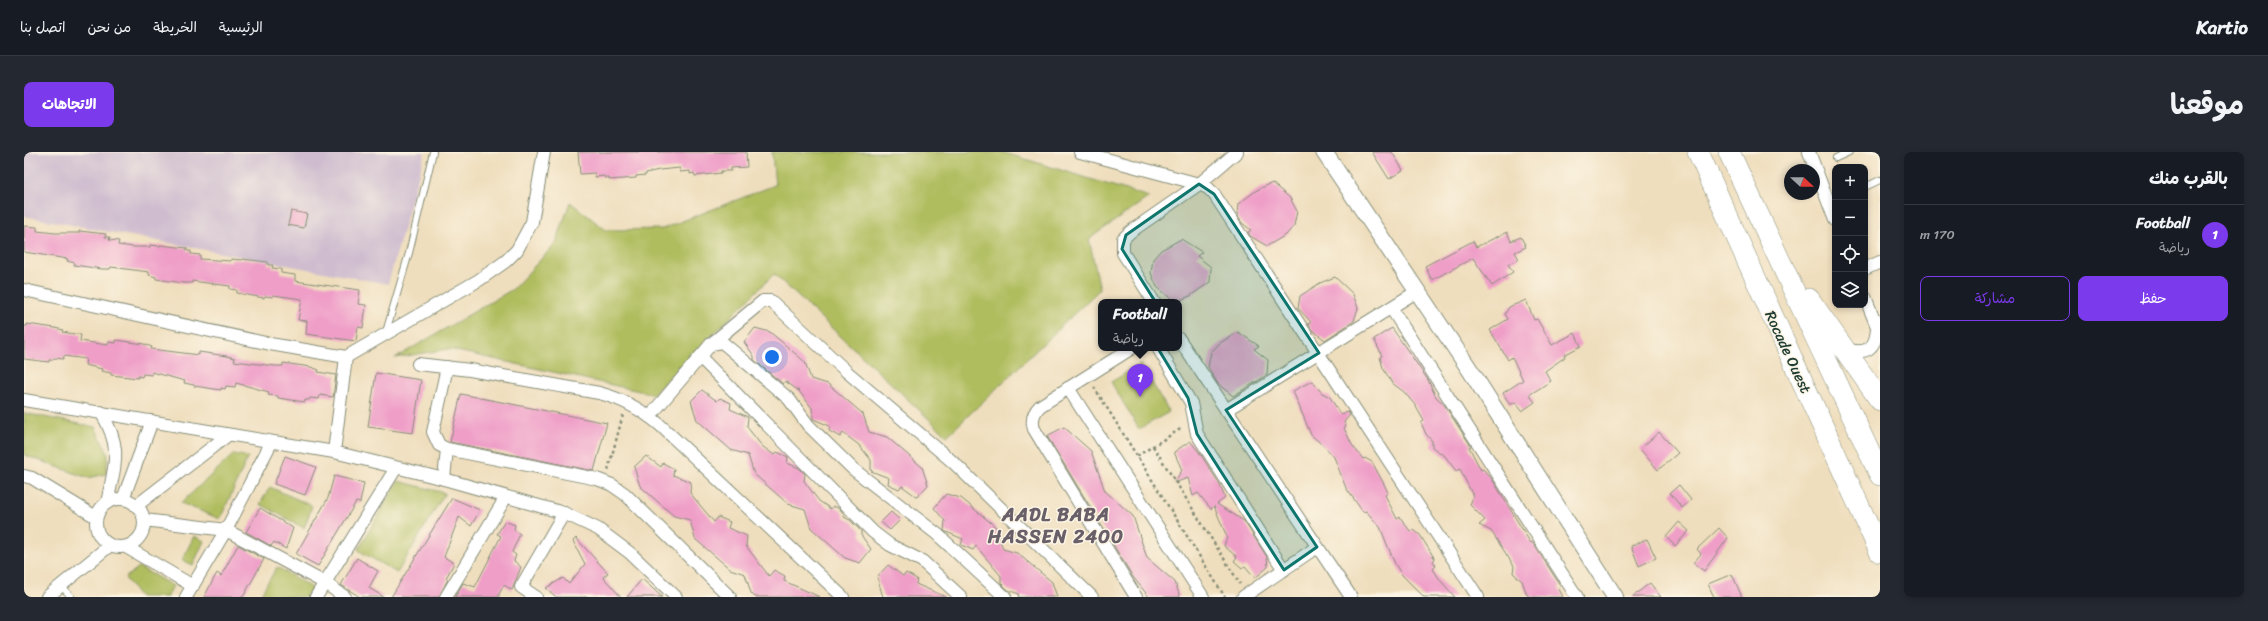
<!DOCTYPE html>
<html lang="ar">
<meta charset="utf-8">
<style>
:root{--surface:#171b24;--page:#242831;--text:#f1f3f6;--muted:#9ea1a6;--line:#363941;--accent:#7c3aed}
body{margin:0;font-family:Sriracha,"Playpen Sans Arabic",sans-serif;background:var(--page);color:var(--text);direction:rtl}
.controls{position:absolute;right:12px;top:12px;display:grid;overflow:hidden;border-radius:8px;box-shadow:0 2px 6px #0003}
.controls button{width:36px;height:36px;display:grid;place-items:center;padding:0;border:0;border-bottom:1px solid var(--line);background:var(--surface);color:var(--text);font:20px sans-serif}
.compass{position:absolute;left:1760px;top:12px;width:36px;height:36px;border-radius:50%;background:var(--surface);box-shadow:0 2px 6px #0003;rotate:112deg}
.you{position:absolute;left:748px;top:205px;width:14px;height:14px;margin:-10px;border:3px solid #fff;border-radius:50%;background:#1a73e8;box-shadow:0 0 0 6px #1a73e833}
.badge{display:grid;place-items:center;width:26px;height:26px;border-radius:50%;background:var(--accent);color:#fff;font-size:13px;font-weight:700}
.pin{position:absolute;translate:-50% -33px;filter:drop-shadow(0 1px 2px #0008)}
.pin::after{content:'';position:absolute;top:21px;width:14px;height:12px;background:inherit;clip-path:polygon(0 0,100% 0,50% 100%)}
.popup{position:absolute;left:1074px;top:147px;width:84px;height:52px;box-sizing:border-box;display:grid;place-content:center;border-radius:8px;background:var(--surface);filter:drop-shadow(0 1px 3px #0005);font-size:13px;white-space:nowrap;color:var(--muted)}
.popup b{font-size:15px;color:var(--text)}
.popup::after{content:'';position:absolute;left:50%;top:100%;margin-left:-8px;border:8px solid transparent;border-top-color:var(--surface)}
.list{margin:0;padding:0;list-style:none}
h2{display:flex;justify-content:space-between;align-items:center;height:52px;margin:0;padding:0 16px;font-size:17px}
h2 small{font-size:13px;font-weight:400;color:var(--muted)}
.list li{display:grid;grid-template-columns:26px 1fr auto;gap:12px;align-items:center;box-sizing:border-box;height:60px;padding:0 16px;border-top:1px solid var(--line)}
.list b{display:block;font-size:15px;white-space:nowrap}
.list p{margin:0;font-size:13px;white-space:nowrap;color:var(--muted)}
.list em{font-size:13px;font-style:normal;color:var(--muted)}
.actions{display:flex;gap:8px;padding:12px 16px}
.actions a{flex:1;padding:9px 0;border:1px solid var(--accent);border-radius:8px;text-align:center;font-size:14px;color:var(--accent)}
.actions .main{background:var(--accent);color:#fff}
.icon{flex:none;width:22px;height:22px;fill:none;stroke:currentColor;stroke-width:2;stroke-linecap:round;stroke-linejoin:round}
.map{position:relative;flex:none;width:1856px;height:445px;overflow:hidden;direction:ltr;border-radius:8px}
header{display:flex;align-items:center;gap:24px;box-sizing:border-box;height:56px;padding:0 20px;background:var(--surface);border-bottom:1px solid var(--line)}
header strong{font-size:19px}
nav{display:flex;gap:22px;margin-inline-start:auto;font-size:14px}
.intro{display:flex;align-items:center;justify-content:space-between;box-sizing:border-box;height:96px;padding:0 24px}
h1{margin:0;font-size:28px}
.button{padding:10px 18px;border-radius:8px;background:var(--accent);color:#fff;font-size:14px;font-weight:700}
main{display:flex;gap:24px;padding:0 24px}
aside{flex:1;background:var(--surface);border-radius:8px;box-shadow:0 2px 6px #0003}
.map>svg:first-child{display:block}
.industrial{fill:#cfbdcf}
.green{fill:#b0bd5f;stroke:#687d4a}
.building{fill:#ef9ec8}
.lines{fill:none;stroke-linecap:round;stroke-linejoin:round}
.lane-casing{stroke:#878e78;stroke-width:8}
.street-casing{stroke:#878e78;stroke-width:14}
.secondary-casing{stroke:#878e78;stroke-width:18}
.highway-casing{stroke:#878e78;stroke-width:22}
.path{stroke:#878e78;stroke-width:2.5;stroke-dasharray:3 3;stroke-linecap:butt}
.lane{stroke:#fff;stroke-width:6}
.street{stroke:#fff;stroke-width:12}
.secondary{stroke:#fff;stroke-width:16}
.highway{stroke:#fff;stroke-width:21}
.marked{fill:#0f766e;fill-opacity:0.2;stroke:#0f766e;stroke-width:3;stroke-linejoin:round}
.labels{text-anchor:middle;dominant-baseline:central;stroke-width:3;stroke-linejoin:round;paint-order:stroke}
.street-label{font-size:15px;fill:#1f3d34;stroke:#fcf5e5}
.district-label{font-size:19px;font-weight:bold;letter-spacing:1px;fill:#685f68;stroke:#fcf5e5}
</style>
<header>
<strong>Kartio</strong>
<nav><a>الرئيسية</a><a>الخريطة</a><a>من نحن</a><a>اتصل بنا</a></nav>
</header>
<div class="intro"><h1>موقعنا</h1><a class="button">الاتجاهات</a></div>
<main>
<aside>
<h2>بالقرب منك<small></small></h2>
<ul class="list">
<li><span class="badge">1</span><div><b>Football</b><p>رياضة</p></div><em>170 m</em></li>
</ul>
<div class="actions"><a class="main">حفظ</a><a>مشاركة</a></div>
</aside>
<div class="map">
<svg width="1856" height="445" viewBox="0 0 1856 445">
<rect width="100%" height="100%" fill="#fcf5e5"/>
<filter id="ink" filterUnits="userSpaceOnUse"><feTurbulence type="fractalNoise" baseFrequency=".025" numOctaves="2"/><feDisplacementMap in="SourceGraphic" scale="8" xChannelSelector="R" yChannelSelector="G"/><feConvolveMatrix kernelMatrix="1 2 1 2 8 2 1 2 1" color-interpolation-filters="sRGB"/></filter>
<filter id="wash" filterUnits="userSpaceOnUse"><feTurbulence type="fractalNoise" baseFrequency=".012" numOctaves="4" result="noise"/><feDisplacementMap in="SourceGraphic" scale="16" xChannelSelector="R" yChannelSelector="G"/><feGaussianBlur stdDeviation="0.9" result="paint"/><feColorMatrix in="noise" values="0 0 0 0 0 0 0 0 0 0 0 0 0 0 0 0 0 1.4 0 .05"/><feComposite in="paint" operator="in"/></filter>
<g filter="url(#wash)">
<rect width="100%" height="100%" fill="#efdebd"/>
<polygon class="industrial" points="0,0 401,0 364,132 0,64"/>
<g class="green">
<polygon points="748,0 978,0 1125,45 1065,87 1076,137 923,284 750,122 629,242 424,197 371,206 489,137 532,91 546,50 582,78 638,77 751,33"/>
<polygon points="1117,212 1145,260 1115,277 1087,230"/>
<polygon points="0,261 71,275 84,302 82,322 64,326 0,303"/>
<polygon points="210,302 224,305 196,367 157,351"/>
<polygon points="374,329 421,341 373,421 334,398"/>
<polygon points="246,335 288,354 280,376 236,352"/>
<polygon points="170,384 180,389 169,413 158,408"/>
<polygon points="115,415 149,434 143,445 116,445 101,426"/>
<polygon points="253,415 288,436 282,445 235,445"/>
</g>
<g id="blocks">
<g class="building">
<polygon points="554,0 722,0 723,15 707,16 707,19 697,19 697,21 671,24 670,21 666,22 666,19 656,20 656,16 635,18 622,21 622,23 612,24 612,26 585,28 585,26 581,26 580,24 571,25 571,21 556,22"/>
<polygon points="1348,0 1368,0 1379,18 1365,27"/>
<polygon points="1248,31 1266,46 1273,59 1270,74 1262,83 1243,94 1226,84 1224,80 1227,78 1218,71 1213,63 1214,52 1233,38"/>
<polygon points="267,59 283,62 280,76 264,73"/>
<polygon points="0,74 13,75 13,79 31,81 55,81 55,79 82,82 81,85 86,85 85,88 95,89 94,93 110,95 126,95 126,93 136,94 136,93 163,96 163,99 167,99 167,102 176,103 176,107 207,109 207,107 218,108 218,107 244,110 244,113 249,113 248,116 257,117 257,121 271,123 271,129 336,138 334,152 342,153 339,176 334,175 332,189 282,182 283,169 274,168 278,147 249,143 249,145 241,144 240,146 213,141 213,138 206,137 206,134 168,129 168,131 159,131 132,127 132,125 125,123 125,120 87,115 86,117 78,117 50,113 51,111 43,109 44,107 0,100"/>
<polygon points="1483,80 1487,89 1497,85 1502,95 1491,100 1495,107 1484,112 1489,120 1468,134 1449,106 1408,128 1401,114 1449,89 1452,95"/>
<polygon points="1157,87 1178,100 1173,104 1187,115 1186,130 1166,144 1151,150 1133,135 1127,121 1129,107 1137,98"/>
<polygon points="1311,125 1329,142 1334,156 1330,169 1301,188 1288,178 1284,172 1287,170 1274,156 1276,144 1296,131"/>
<polygon points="1502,148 1510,168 1513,167 1528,193 1551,181 1557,194 1540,203 1541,205 1521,219 1527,229 1505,243 1511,250 1498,259 1491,250 1486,253 1479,241 1499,228 1488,205 1484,208 1466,178 1484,167 1481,162 1485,155"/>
<polygon points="3,172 31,176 39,178 38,180 57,183 56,189 84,193 84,190 92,191 92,188 120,192 128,195 127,197 175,203 175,200 203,204 211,206 210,209 251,214 259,214 259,211 287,215 295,218 294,220 312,223 309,245 296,243 295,247 286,246 285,248 281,248 281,250 254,246 254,244 244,243 245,240 212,231 211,235 202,234 201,237 197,236 197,238 170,234 170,233 160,231 161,229 128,220 128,223 119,222 118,225 114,224 114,226 87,223 87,221 77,219 78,217 61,213 62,207 40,204 39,207 30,206 29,208 25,208 25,210 0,207 0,174 3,174"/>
<polygon points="731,176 746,180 781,210 787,227 804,232 839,262 845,280 863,285 898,315 904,333 893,345 878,334 875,337 864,332 865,326 847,319 847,308 835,293 819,281 816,285 805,279 806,274 789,267 788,256 775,239 761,229 759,232 730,208 730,204 720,190"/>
<polygon points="1368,176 1404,228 1412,245 1419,251 1447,294 1445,295 1457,318 1459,317 1468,327 1506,390 1509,391 1536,433 1535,437 1539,445 1507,445 1503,443 1498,429 1489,421 1490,414 1467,379 1455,373 1461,368 1446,353 1449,344 1436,317 1432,319 1421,304 1408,295 1408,289 1402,282 1397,271 1400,269 1391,253 1380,240 1368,231 1359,216 1356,205 1358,204 1350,187"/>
<polygon points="1214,180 1235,194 1230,197 1244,208 1243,223 1209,244 1194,232 1184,215 1187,200 1196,191"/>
<polygon points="352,221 397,228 389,281 344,275"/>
<polygon points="1288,229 1298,241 1306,245 1316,262 1324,260 1326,263 1320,270 1322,274 1320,276 1328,293 1339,307 1341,306 1348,310 1361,334 1364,341 1361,343 1373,367 1376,365 1386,379 1390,378 1396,383 1411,407 1409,409 1412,414 1409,417 1416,428 1431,445 1400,445 1378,423 1371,412 1356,375 1342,359 1339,360 1322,336 1310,305 1301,295 1287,283 1269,239"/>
<polygon points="678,238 693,249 696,246 707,251 706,257 724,265 723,275 738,294 750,303 753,300 764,305 763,311 775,316 781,322 780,329 795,349 807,357 809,354 816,357 820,362 820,365 826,368 837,379 837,383 847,397 836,411 821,406 787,376 781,357 764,352 730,322 724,303 707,298 673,268 667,249"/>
<polygon points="437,242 583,271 570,319 426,290"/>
<polygon points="1040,275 1067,299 1081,339 1109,364 1123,406 1151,430 1156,445 1125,445 1109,425 1023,284"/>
<polygon points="1635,280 1654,301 1634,318 1616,297"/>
<polygon points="1166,289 1175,300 1195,331 1201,346 1193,352 1220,369 1243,405 1244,415 1231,426 1221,414 1218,416 1210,409 1213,405 1200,394 1203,385 1190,354 1187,357 1174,341 1169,344 1164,326 1150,331 1158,318 1150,300"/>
<polygon points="261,304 292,315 281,343 250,332"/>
<polygon points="622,304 637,315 639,311 650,317 649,323 667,330 666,341 690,370 694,365 706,370 704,376 723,384 722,394 745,424 750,418 761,424 760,429 796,445 731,445 727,441 721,422 706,417 671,387 666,368 650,364 616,334 610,315"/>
<polygon points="310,324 340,331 336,351 332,350 294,414 272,402 304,346"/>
<polygon points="1655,333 1667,348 1658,356 1646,341"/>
<polygon points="922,342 937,346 972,375 979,397 993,401 1028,430 1033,445 994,445 995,442 984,438 977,431 977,424 952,394 949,398 937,393 939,387 920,379 921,369 910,356"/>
<polygon points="428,346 456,358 447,374 435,365 420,405 430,411 422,426 424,427 415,445 367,445"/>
<polygon points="236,356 269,376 262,397 250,390 247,394 222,380"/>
<polygon points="867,360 876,368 866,378 857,370"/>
<polygon points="481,369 491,373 490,378 496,382 488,400 492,403 490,409 497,415 488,438 480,433 475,442 475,445 431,445 439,431 451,435 477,384 473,382"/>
<polygon points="1655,370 1665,379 1651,394 1642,385"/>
<polygon points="1695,376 1704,386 1680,419 1669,411 1677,402 1673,397"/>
<polygon points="552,386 584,421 579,425 597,445 532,445 522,436 539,426 545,432 561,412 549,389"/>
<polygon points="1623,387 1632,406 1615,414 1607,394"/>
<polygon points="214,393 240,407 219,445 180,445 193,421 197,424"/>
<polygon points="333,406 354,419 345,436 360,445 336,445 317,433"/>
<polygon points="864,413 879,424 882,421 893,427 892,432 922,445 859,445 853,425"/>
<polygon points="1708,422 1718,445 1690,445 1684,432"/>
<polygon points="618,427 638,445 603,445"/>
<polygon points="1626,431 1637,445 1608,445"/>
</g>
</g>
</g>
<g filter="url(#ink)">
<use href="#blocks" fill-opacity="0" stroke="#878e78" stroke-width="1"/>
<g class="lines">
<defs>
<g id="lane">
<polyline points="1812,6 1825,0"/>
<polyline points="1841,35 1856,28"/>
<polyline points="362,180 385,101 409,0"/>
<polyline points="37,433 47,445"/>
</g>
<g id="street">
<polyline points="1056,0 1175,32 1184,36 1190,42 1454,445"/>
<polyline points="1785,0 1811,68"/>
<polyline points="1841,117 1856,110"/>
<polyline points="0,138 246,192 322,205 455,128 482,109 493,98 508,70 520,0"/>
<polyline points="1841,145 1856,182"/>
<polyline points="1130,150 1099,101 1099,87 1106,80 1175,32 1213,0"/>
<polyline points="1367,156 1553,445"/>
<polyline points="1155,187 1327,445"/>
<polyline points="687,192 739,149 747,149 822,219 930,311 1068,445"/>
<path d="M1108 196 1016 254C1009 261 1007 268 1010 277L1112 445"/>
<polyline points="1134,196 1167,251 1173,282 1260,418"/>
<path d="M1822 197C1842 203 1852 197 1853 176"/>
<polyline points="676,205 849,380 866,393 898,409 937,445"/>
<path d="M394 212 446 218 575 241C599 247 617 257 636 273L819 445"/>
<polyline points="423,215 409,280 415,293 423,297 573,327 588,333 601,342 706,445"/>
<polyline points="1044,236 1179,445"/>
<polyline points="0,248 310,300 420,327 540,361 574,377 606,401 652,445"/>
<polyline points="1202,258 1392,140"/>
<path d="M77 260C99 297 91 311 83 351"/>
<polyline points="626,264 687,192 698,190 765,247 784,273 829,317 913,382 981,445"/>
<polyline points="310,300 322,205"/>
<polyline points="0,324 8,326 72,365"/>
<polyline points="420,327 423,297"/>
<circle cx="96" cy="371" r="24"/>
<polyline points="99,347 128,269"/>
<polyline points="112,354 204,283"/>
<polyline points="120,368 202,378 301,431 321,445"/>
<polyline points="102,395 169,434"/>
<polyline points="23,445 85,394"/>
<polyline points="162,445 202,378 247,291"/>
<polyline points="292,445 372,316"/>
<polyline points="422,445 482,345"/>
<polyline points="512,445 497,435 540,361"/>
<polyline points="1219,445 1293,395"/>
</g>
<polyline id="secondary" points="1300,0 1446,218 1591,445"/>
<g id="highway">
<polyline points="1674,0 1856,400"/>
<polyline points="1705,0 1856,323"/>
<polyline points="1785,147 1856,248"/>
</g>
</defs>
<use href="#lane" class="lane-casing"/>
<use href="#street" class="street-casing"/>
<use href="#secondary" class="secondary-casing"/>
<use href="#highway" class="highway-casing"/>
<g class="path">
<polyline points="1070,235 1201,445"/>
<polyline points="1129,294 1216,432"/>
<polyline points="1113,304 1158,276"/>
<polyline points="584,318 599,263"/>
</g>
<use href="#lane" class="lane"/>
<use href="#street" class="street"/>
<use href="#secondary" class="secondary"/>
<use href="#highway" class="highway"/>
</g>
</g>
<path class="marked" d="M1175 32 1190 42 1295 201 1202 258 1293 395 1260 418 1173 282 1164 246 1127 185 1146 173 1098 97 1102 83Z"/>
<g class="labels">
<g class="street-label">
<text transform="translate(1764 200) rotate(65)">Rocade Ouest</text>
</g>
<g class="district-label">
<text x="1032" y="362">AADL BABA<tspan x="1032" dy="22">HASSEN 2400</tspan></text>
</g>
</g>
</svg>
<div class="controls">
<button>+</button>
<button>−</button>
<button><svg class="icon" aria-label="locate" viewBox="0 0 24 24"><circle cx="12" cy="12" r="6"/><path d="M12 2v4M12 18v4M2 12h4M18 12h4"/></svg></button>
<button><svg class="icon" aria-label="layers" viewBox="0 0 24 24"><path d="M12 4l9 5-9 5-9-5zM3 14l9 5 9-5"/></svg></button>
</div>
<svg class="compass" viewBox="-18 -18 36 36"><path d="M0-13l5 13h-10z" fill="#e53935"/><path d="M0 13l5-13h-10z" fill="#9ea1a6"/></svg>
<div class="you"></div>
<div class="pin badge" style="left:1116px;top:245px">1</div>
<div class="popup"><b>Football</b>رياضة</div>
</div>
</main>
